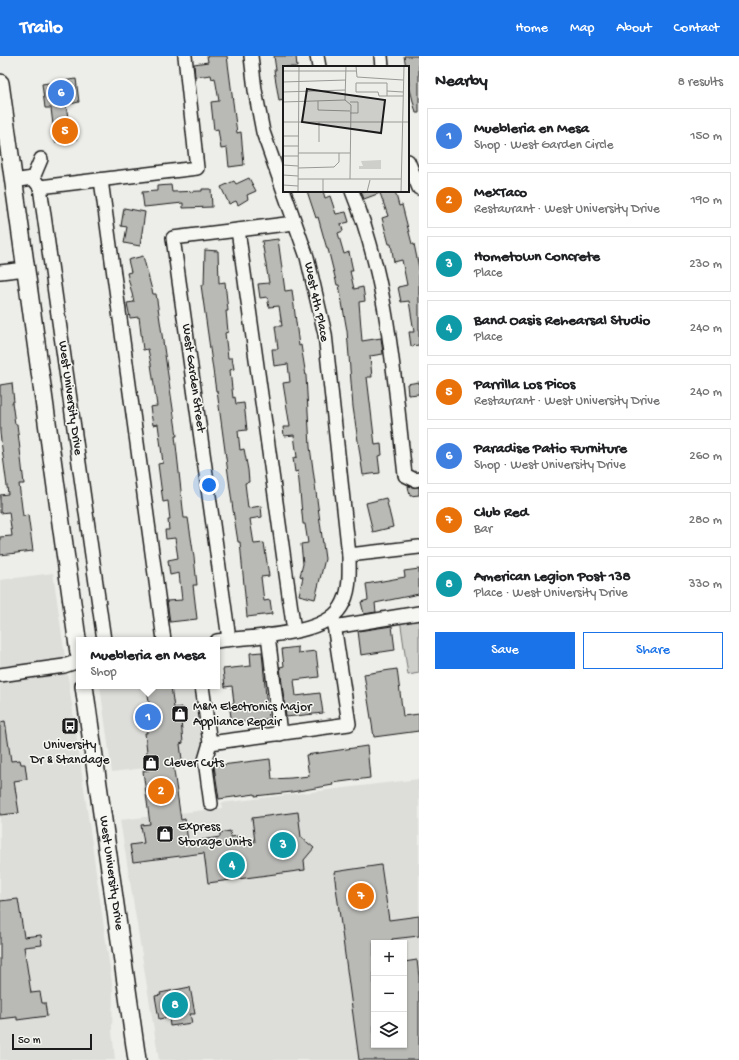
<!DOCTYPE html>
<meta charset="utf-8">
<style>
:root{--surface:#fff;--page:#f2f2f2;--text:#202124;--muted:#757577;--line:#e0e0e0;--accent:#1a73e8}
body{margin:0;font-family:"Gochi Hand",sans-serif;background:var(--page);color:var(--text)}
.controls{position:absolute;right:12px;bottom:12px;display:grid;overflow:hidden;border-radius:0px;box-shadow:0 1px 3px #0004}
.controls button{width:36px;height:36px;display:grid;place-items:center;padding:0;border:0;border-bottom:1px solid var(--line);background:var(--surface);color:var(--text);font:20px sans-serif}
.scale{position:absolute;left:12px;bottom:10px;width:80px;box-sizing:border-box;padding-left:4px;border:2px solid #1c1c1c;border-top:0;font-size:11px;line-height:14px;white-space:nowrap;color:#1c1c1c;-webkit-text-stroke:3px #f6f6f2;paint-order:stroke}
.you{position:absolute;left:209px;top:429px;width:14px;height:14px;margin:-10px;border:3px solid #fff;border-radius:50%;background:#1a73e8;box-shadow:0 0 0 6px #1a73e833}
.badge{display:grid;place-items:center;width:26px;height:26px;border-radius:50%;background:var(--accent);color:#fff;font-size:13px;font-weight:700}
.pin{position:absolute;translate:-50% -50%;border:2px solid #fff;box-shadow:0 1px 4px #0006}
.popup{position:absolute;left:76px;top:581px;width:144px;height:52px;box-sizing:border-box;display:grid;place-content:center;border-radius:0px;background:var(--surface);filter:drop-shadow(0 1px 3px #0005);font-size:13px;white-space:nowrap;color:var(--muted)}
.popup b{font-size:15px;color:var(--text)}
.popup::after{content:'';position:absolute;left:50%;top:100%;margin-left:-8px;border:8px solid transparent;border-top-color:var(--surface)}
.list{margin:0;padding:0;list-style:none}
h2{display:flex;justify-content:space-between;align-items:center;height:52px;margin:0;padding:0 16px;font-size:17px}
h2 small{font-size:13px;font-weight:400;color:var(--muted)}
.list li{display:grid;grid-template-columns:26px 1fr auto;gap:12px;align-items:center;box-sizing:border-box;height:56px;margin:0 8px 8px;padding:0 8px;border:1px solid var(--line);border-radius:0px}
.list b{display:block;font-size:15px;white-space:nowrap}
.list p{margin:0;font-size:13px;white-space:nowrap;color:var(--muted)}
.list em{font-size:13px;font-style:normal;color:var(--muted)}
.actions{display:flex;gap:8px;padding:12px 16px}
.actions a{flex:1;padding:9px 0;border:1px solid var(--accent);border-radius:0px;text-align:center;font-size:14px;color:var(--accent)}
.actions .main{background:var(--accent);color:#fff}
.icon{flex:none;width:22px;height:22px;fill:none;stroke:currentColor;stroke-width:2;stroke-linecap:round;stroke-linejoin:round}
.map{position:relative;flex:none;width:419px;height:1004px;overflow:hidden}
header{display:flex;align-items:center;gap:24px;box-sizing:border-box;height:56px;padding:0 20px;background:var(--accent);color:#fff}
header strong{font-size:19px}
nav{display:flex;gap:22px;margin-inline-start:auto;font-size:14px}
main{display:flex}
aside{flex:1;background:var(--surface)}
.map>svg:first-child{display:block}
.built{fill:#ddddda;fill-rule:evenodd}
.green{fill:#cececb;stroke:#757574}
.building{fill:#b9b9b6;stroke:#1c1c1c}
.lines{fill:none;stroke-linecap:round;stroke-linejoin:round}
.minor-casing{stroke:#1c1c1c;stroke-width:16}
.major-casing{stroke:#1c1c1c;stroke-width:20}
.minor{stroke:#f6f6f2;stroke-width:13}
.major{stroke:#f6f6f2;stroke-width:17}
.labels{text-anchor:middle;dominant-baseline:central;stroke-width:3;stroke-linejoin:round;paint-order:stroke}
.street-label{font-size:13px;fill:#1c1c1c;stroke:#f6f6f2}
.poi-label{font-size:13px;fill:#1c1c1c;stroke:#f6f6f2;text-anchor:start}
.inset-road{fill:none;stroke:#999997;stroke-width:1}
.view{fill:#1c1c1c;fill-opacity:0.15;stroke:#1c1c1c;stroke-width:2}
.inset-edge{fill:none;stroke:#1c1c1c;stroke-width:2}
</style>
<header>
<strong>Trailo</strong>
<nav><a>Home</a><a>Map</a><a>About</a><a>Contact</a></nav>
</header>
<main>
<div class="map">
<svg width="419" height="1004" viewBox="0 0 419 1004">
<rect width="100%" height="100%" fill="#edede9"/>
<filter id="ink" filterUnits="userSpaceOnUse"><feTurbulence type="fractalNoise" baseFrequency=".025" numOctaves="2"/><feDisplacementMap in="SourceGraphic" scale="8" xChannelSelector="R" yChannelSelector="G"/><feConvolveMatrix kernelMatrix="1 2 1 2 8 2 1 2 1" color-interpolation-filters="sRGB"/></filter>
<g filter="url(#ink)">
<g class="built">
<polygon points="53,517 113,934 112,975 115,1004 0,1004 0,524"/>
<polygon points="100,630 194,630 203,688 201,705 112,716"/>
<path d="M419 723V1004H159L120 764 222 752 221 747ZM374 887H404V989H374Z"/>
</g>
<polygon class="green" points="419,561 419,617 408,619 400,563"/>
<g class="building">
<polygon points="207,0 227,0 237,77 241,76 244,109 229,111 227,92 221,93 218,73 214,74 211,46 219,45 215,22 212,23 211,19 195,21 194,8 208,6"/>
<polygon points="274,0 296,0 297,11 284,11 284,44 279,45 274,14 276,14"/>
<polygon points="404,0 419,0 419,57 416,57 409,29 408,11 406,11"/>
<polygon points="76,23 79,46 66,49 69,68 75,67 77,83 55,86 51,52 45,52 42,28"/>
<polygon points="249,122 256,135 247,139 248,143 238,149 236,145 229,148 221,131 234,125 236,128"/>
<polygon points="171,129 172,136 202,135 202,133 211,133 212,151 183,152 183,147 144,151 142,136 157,135 157,130"/>
<polygon points="307,135 323,135 325,142 330,140 336,158 346,156 349,166 341,168 343,175 338,177 344,198 349,196 353,215 350,215 354,233 363,231 365,245 359,246 362,285 381,282 383,298 370,300 372,321 367,321 375,389 381,388 382,399 378,400 380,417 363,419 353,351 347,275 339,229 337,229 328,193 327,193 318,161 316,162"/>
<polygon points="361,135 395,135 399,150 402,149 412,188 414,188 419,212 419,289 411,290 409,276 414,276 409,245 401,246 398,231 407,229 402,204 394,206 391,188 389,188 382,162 388,160 380,137 364,143"/>
<polygon points="124,152 145,156 140,190 124,187 127,171 121,170"/>
<polygon points="278,183 285,235 292,234 299,290 301,289 306,320 310,391 325,503 315,543 299,539 303,521 300,520 303,508 301,488 308,487 305,468 303,468 298,415 295,416 293,402 297,401 294,379 284,380 283,371 290,371 283,327 290,326 288,308 274,310 272,293 278,293 275,270 282,270 279,250 269,251 267,241 260,242 258,228 269,227 262,185"/>
<polygon points="205,194 218,195 219,227 225,226 228,255 226,255 228,276 225,277 228,302 232,302 234,313 230,314 233,342 235,341 236,348 244,347 247,374 238,375 240,394 244,393 248,414 249,426 245,427 248,452 261,450 262,461 250,463 254,488 264,487 269,520 261,521 264,545 270,544 272,558 247,561 240,486 238,486 233,454 217,335 216,335 201,229 204,229"/>
<polygon points="143,200 153,238 156,238 160,265 177,380 175,380 184,462 188,462 194,501 197,529 193,529 197,563 170,566 167,545 182,544 179,517 170,519 168,504 178,502 175,482 166,483 165,474 169,474 168,464 170,464 168,445 163,446 158,408 163,407 158,368 153,369 150,351 157,350 151,308 148,293 143,294 139,261 130,262 127,247 134,246 127,217 131,216 128,204"/>
<polygon points="419,326 419,338 408,339 407,328"/>
<polygon points="12,327 14,346 12,346 15,368 17,368 24,428 19,428 23,460 28,459 33,495 0,499 0,481 12,480 9,456 0,457 0,439 8,438 0,377 0,329"/>
<polygon points="408,430 419,431 419,439 410,440"/>
<polygon points="386,442 393,471 373,476 366,447"/>
<polygon points="419,513 419,538 375,547 376,556 364,558 361,546 368,544 366,528 405,521 404,515"/>
<polygon points="392,570 395,594 361,599 358,575"/>
<polygon points="298,591 298,597 316,595 319,621 294,624 296,640 320,637 323,657 286,661 280,611 284,610 282,593"/>
<polygon points="262,596 268,663 232,667 229,648 234,647 232,630 225,631 223,613 251,610 250,597"/>
<polygon points="397,613 403,660 419,658 419,675 374,681 364,618"/>
<polygon points="147,630 171,630 174,652 182,651 183,664 181,664 183,687 180,688 182,704 181,707 173,708 181,764 185,763 188,786 220,781 220,777 230,775 231,781 238,780 239,788 255,786 252,762 298,756 301,781 314,792 304,804 305,814 208,827 204,797 133,806 130,789 144,787 141,769 150,768 143,715 149,714 145,677 147,677 145,655 150,655"/>
<polygon points="5,665 11,705 20,704 21,708 25,708 27,723 14,725 19,757 0,759 0,666"/>
<polygon points="367,690 370,722 332,727 333,729 292,736 255,740 255,738 219,743 214,710 270,703 272,723 291,722 309,720 306,699"/>
<polygon points="381,809 389,864 419,860 419,880 392,883 392,887 374,887 374,989 404,989 404,906 417,904 419,921 419,1004 359,1004 334,816"/>
<polygon points="18,843 24,881 41,879 42,889 24,891 31,937 40,936 42,947 45,947 47,960 17,964 17,961 0,963 0,845"/>
<polygon points="190,931 195,958 190,958 192,967 170,970 169,961 159,963 155,940 161,939 160,937"/>
</g>
<g class="lines">
<defs>
<g id="minor">
<polyline points="251,0 255,34 263,76 307,201 325,278 349,499"/>
<polyline points="317,0 319,11"/>
<polyline points="381,0 382,11"/>
<polyline points="408,105 419,132"/>
<polyline points="33,122 41,103"/>
<polyline points="101,124 164,584"/>
<polyline points="13,125 33,122 40,131 104,584"/>
<polyline points="40,131 197,112 185,0"/>
<path d="M352 135C389 226 394 323 405 419L415 424 419 423"/>
<polyline points="238,174 294,575"/>
<polyline points="0,216 26,213"/>
<polyline points="334,571 419,557"/>
<polyline points="268,579 280,678"/>
<polyline points="229,583 173,182 294,167"/>
<path d="M217 585C250 580 323 581 341 551 351 535 349 517 349 499L419 491"/>
<polyline points="0,619 64,610 79,605"/>
<polyline points="202,630 210,687 349,668 333,562"/>
<polyline points="210,687 205,704 211,748"/>
</g>
<g id="major">
<polyline points="0,27 79,597"/>
<polyline points="84,630 137,1004"/>
</g>
</defs>
<use href="#minor" class="minor-casing"/>
<use href="#major" class="major-casing"/>
<use href="#minor" class="minor"/>
<use href="#major" class="major"/>
</g>
</g>
<defs>
<symbol id="shop-square" viewBox="-11 -11 22 22"><rect x="-9" y="-9" width="18" height="18" rx="4" fill="#1c1c1c" stroke="#f6f6f2"/><path d="M-5-2.5h2.3a2.7 3.5 0 0 1 5.4 0H5L5.5 6h-11ZM-1.5-2.5h3a1.5 2.3 0 0 0-3 0Z" fill="#fff"/></symbol>
<symbol id="bus-square" viewBox="-11 -11 22 22"><rect x="-9" y="-9" width="18" height="18" rx="4" fill="#1c1c1c" stroke="#f6f6f2"/><path d="M-5-6H5V4H4V6H2V4H-2V6H-4V4H-5ZM-3.5-4V0h7V-4ZM-3.5 1.2v1.5H-2V1.2ZM2 1.2v1.5H3.5V1.2Z" fill="#fff"/></symbol>
</defs>
<g fill-rule="evenodd">
<use href="#shop-square" x="170" y="648" width="20" height="20"/>
<use href="#bus-square" x="60" y="660" width="20" height="20"/>
<use href="#shop-square" x="141" y="697" width="20" height="20"/>
<use href="#shop-square" x="155" y="768" width="20" height="20"/>
</g>
<g class="labels">
<g class="street-label">
<text transform="translate(316 246) rotate(78)">West 4th Place</text>
<text transform="translate(193 322) rotate(82)">West Garden Street</text>
<text transform="translate(70 342) rotate(82)">West University Drive</text>
<text transform="translate(111 817) rotate(82)">West University Drive</text>
</g>
<g class="poi-label">
<text x="193" y="651">M&amp;M Electronics Major<tspan x="193" dy="15">Appliance Repair</tspan></text>
<text x="70" y="689" text-anchor="middle">University<tspan x="70" dy="15">Dr &amp; Standage</tspan></text>
<text x="164" y="707">Clever Cuts</text>
<text x="178" y="771">Express<tspan x="178" dy="15">Storage Units</tspan></text>
</g>
</g>
<g transform="translate(283 10)">
<rect width="126" height="126" fill="#edede9"/>
<path d="M98 94V103H76V100H80L78 95Z" fill="#cececb"/>
<path class="inset-road" d="M63 0 62 34 68 39 67 113M73 0 74 11 120 14M0 5H73M0 16 63 14M104 25 120 26M0 26 62 24M104 30V17H73V26H95L96 30H120M35 35V44L67 45M0 36 62 34M67 36H75V47H67M0 56H126M0 70H16M36 76V56M0 80H15M15 87H67M0 90H15M0 99 15 100M15 102 51 101 56 96V87M0 109 15 110M15 113H118M40 113V126M0 119 15 120M15 126 16 0M84 126 87 114M118 126 121 0"/>
<path class="view" d="M24 23 102 34 98 67 19 56Z"/>
<rect width="126" height="126" class="inset-edge"/>
</g>
</svg>
<div class="controls">
<button>+</button>
<button>−</button>
<button><svg class="icon" aria-label="layers" viewBox="0 0 24 24"><path d="M12 4l9 5-9 5-9-5zM3 14l9 5 9-5"/></svg></button>
</div>
<div class="scale">50 m</div>
<div class="you"></div>
<div class="pin badge" style="left:148px;top:661px;background:#3f7fe0">1</div>
<div class="popup"><b>Muebleria en Mesa</b>Shop</div>
<div class="pin badge" style="left:161px;top:735px;background:#e8710a">2</div>
<div class="pin badge" style="left:283px;top:789px;background:#0f9aa8">3</div>
<div class="pin badge" style="left:232px;top:809px;background:#0f9aa8">4</div>
<div class="pin badge" style="left:65px;top:75px;background:#e8710a">5</div>
<div class="pin badge" style="left:61px;top:37px;background:#3f7fe0">6</div>
<div class="pin badge" style="left:361px;top:840px;background:#e8710a">7</div>
<div class="pin badge" style="left:175px;top:949px;background:#0f9aa8">8</div>
</div>
<aside>
<h2>Nearby<small>8 results</small></h2>
<ul class="list">
<li><span class="badge" style="background:#3f7fe0">1</span><div><b>Muebleria en Mesa</b><p>Shop · West Garden Circle</p></div><em>150 m</em></li>
<li><span class="badge" style="background:#e8710a">2</span><div><b>MexTaco</b><p>Restaurant · West University Drive</p></div><em>190 m</em></li>
<li><span class="badge" style="background:#0f9aa8">3</span><div><b>Hometown Concrete</b><p>Place</p></div><em>230 m</em></li>
<li><span class="badge" style="background:#0f9aa8">4</span><div><b>Band Oasis Rehearsal Studio</b><p>Place</p></div><em>240 m</em></li>
<li><span class="badge" style="background:#e8710a">5</span><div><b>Parrilla Los Picos</b><p>Restaurant · West University Drive</p></div><em>240 m</em></li>
<li><span class="badge" style="background:#3f7fe0">6</span><div><b>Paradise Patio Furniture</b><p>Shop · West University Drive</p></div><em>260 m</em></li>
<li><span class="badge" style="background:#e8710a">7</span><div><b>Club Red</b><p>Bar</p></div><em>280 m</em></li>
<li><span class="badge" style="background:#0f9aa8">8</span><div><b>American Legion Post 138</b><p>Place · West University Drive</p></div><em>330 m</em></li>
</ul>
<div class="actions"><a class="main">Save</a><a>Share</a></div>
</aside>
</main>
